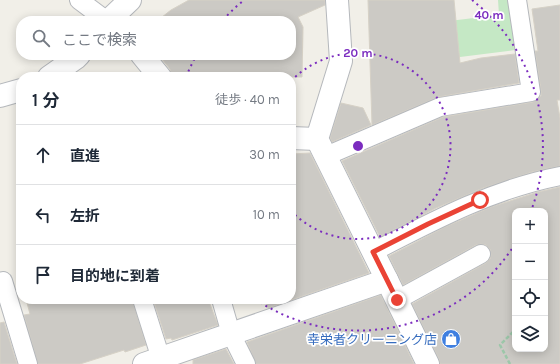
<!DOCTYPE html>
<html lang="ja">
<meta charset="utf-8">
<style>
:root{--surface:#fff;--page:#f6f6f7;--text:#1f2937;--muted:#747a83;--line:#e0e1e3}
body{margin:0;font-family:Karla,"Noto Sans JP",sans-serif;background:var(--page);color:var(--text)}
.controls{position:absolute;right:12px;bottom:12px;display:grid;overflow:hidden;border-radius:8px;box-shadow:0 2px 10px #0003}
.controls button{width:36px;height:36px;display:grid;place-items:center;padding:0;border:0;border-bottom:1px solid var(--line);background:var(--surface);color:var(--text);font:20px sans-serif}
.stop{position:absolute;width:12px;height:12px;margin:-9px;border:3px solid #ea4335;border-radius:50%;background:#fff}
.stop.end{background:#ea4335;border-color:#fff;box-shadow:0 1px 4px #0008}
.list{margin:0;padding:0;list-style:none}
h2{display:flex;justify-content:space-between;align-items:center;height:52px;margin:0;padding:0 16px;font-size:17px}
h2 small{font-size:13px;font-weight:400;color:var(--muted)}
.list li{display:grid;grid-template-columns:26px 1fr auto;gap:12px;align-items:center;box-sizing:border-box;height:60px;padding:0 16px;border-top:1px solid var(--line)}
.list b{display:block;font-size:15px;white-space:nowrap}
.list em{font-size:13px;font-style:normal;color:var(--muted)}
.icon{flex:none;width:22px;height:22px;fill:none;stroke:currentColor;stroke-width:2;stroke-linecap:round;stroke-linejoin:round}
.map{position:relative;flex:none;width:560px;height:364px;overflow:hidden}
.search{position:absolute;background:var(--surface);box-shadow:0 2px 10px #0003;left:16px;top:16px;width:280px;height:44px;display:flex;align-items:center;gap:10px;box-sizing:border-box;padding:0 14px;border-radius:16px;color:var(--muted);font-size:15px}
.panel{position:absolute;background:var(--surface);box-shadow:0 2px 10px #0003;left:16px;top:72px;width:280px;height:232px;border-radius:16px}
.map>svg:first-child{display:block}
.green{fill:#c5e8c5}
.building{fill:#cccac5;stroke:#d6d1c6;fill-rule:evenodd}
.lines{fill:none;stroke-linecap:round;stroke-linejoin:round}
.lane-casing{stroke:#b5b8bc;stroke-width:20}
.street-casing{stroke:#b5b8bc;stroke-width:24}
.path{stroke:#9cc7a9;stroke-width:2.5;stroke-dasharray:4 2;stroke-linecap:butt}
.lane{stroke:#fff;stroke-width:18}
.street{stroke:#fff;stroke-width:22}
.route{stroke:#ea4335;stroke-width:5}
.ring{fill:none;stroke:#7b2cbf;stroke-width:2;stroke-dasharray:2 4}
.labels{text-anchor:middle;dominant-baseline:central;stroke-width:3.5;stroke-linejoin:round;paint-order:stroke}
.shop-label{font-size:13px;fill:#366cbe;stroke:#fff;text-anchor:end}
.centre{fill:#7b2cbf;stroke:#fff;stroke-width:2}
.ring-label{font-size:12px;text-anchor:middle;font-weight:bold;fill:#7b2cbf;stroke:#fff;stroke-width:3.5;stroke-linejoin:round;paint-order:stroke}
</style>
<div class="map">
<svg width="560" height="364" viewBox="0 0 560 364">
<rect width="100%" height="100%" fill="#f1efe8"/>
<polygon class="green" points="498,0 509,0 515,50 452,58 449,21 499,15"/>
<g class="building">
<polygon points="189,0 325,0 325,5 298,17 303,27 302,77 172,77 170,69 161,58 162,57 161,55 291,55 291,21 157,21 171,10"/>
<polygon points="368,0 454,0 460,63 481,58 515,54 519,83 438,97 372,125"/>
<polygon points="560,5 560,100 557,100 560,118 560,166 532,172 483,188 436,208 380,237 342,161 443,117 533,102 537,100 541,96 541,90 535,51 538,51 532,9"/>
<polygon points="341,103 363,108 371,125 332,142 330,138"/>
<polygon points="310,153 369,273 268,308 265,299 291,299 291,154"/>
<path d="M560 187V364H440L439 359 412 304 486 263 490 259 491 255 490 249 486 245 481 244 476 245 403 285 389 256 445 227 491 207 538 192ZM515 211H545V349H515Z"/>
<polygon points="381,295 414,364 256,364 247,342"/>
<polygon points="26,299 132,299 146,345 125,352 124,350 80,364 38,364 24,315 30,314"/>
<polygon points="153,299 208,299 218,325 172,340 171,338 166,339"/>
<polygon points="4,322 17,364 0,364 0,323"/>
<polygon points="226,349 234,364 193,364 193,360"/>
</g>
<g class="lines">
<defs>
<g id="lane">
<polyline points="79,0 107,21"/>
<polyline points="326,156 440,107 531,92 517,0"/>
<path d="M373 252C433 221 493 189 560 176"/>
<polyline points="3,281 28,364"/>
<polyline points="142,299 161,359"/>
<polyline points="221,299 231,334 246,364"/>
<polyline points="397,300 481,254"/>
</g>
<g id="street">
<polyline points="337,0 341,61 317,139 387,280 428,364"/>
<polyline points="108,21 130,0"/>
<polyline points="142,55 160,77"/>
<polyline points="49,77 76,58 79,55"/>
<polyline points="0,96 21,90"/>
<polyline points="291,138 317,139"/>
<polyline points="144,364 387,280"/>
</g>
</defs>
<use href="#lane" class="lane-casing"/>
<use href="#street" class="street-casing"/>
<polyline class="path" points="510,364 500,345 515,330"/>
<use href="#lane" class="lane"/>
<use href="#street" class="street"/>
</g>
<g class="lines">
<polyline class="route" points="397,300 373,252 428,224 480,200"/>
</g>
<g class="ring">
<path d="M291 81A93 93 0 1 1 291 211"/>
<path d="M515 244A185 185 0 0 1 255 299M186 77A185 185 0 0 1 196 56M223 20A185 185 0 0 1 244 0M472 0A185 185 0 0 1 531 211"/>
</g>
<defs>
<symbol id="shop-disc" viewBox="-11 -11 22 22"><circle r="9.5" fill="#3f7fe0" stroke="#fff"/><path d="M-5-2.5h2.3a2.7 3.5 0 0 1 5.4 0H5L5.5 6h-11ZM-1.5-2.5h3a1.5 2.3 0 0 0-3 0Z" fill="#fff"/></symbol>
</defs>
<g fill-rule="evenodd">
<use href="#shop-disc" x="440" y="328" width="22" height="22"/>
</g>
<g class="labels">
<g class="shop-label">
<text x="437" y="339">幸栄者クリーニング店</text>
</g>
</g>
<circle cx="358" cy="146" r="6" class="centre"/>
<g class="ring-label">
<text x="489" y="19">40 m</text>
<text x="358" y="57">20 m</text>
</g>
</svg>
<div class="controls">
<button>+</button>
<button>−</button>
<button><svg class="icon" aria-label="locate" viewBox="0 0 24 24"><circle cx="12" cy="12" r="6"/><path d="M12 2v4M12 18v4M2 12h4M18 12h4"/></svg></button>
<button><svg class="icon" aria-label="layers" viewBox="0 0 24 24"><path d="M12 4l9 5-9 5-9-5zM3 14l9 5 9-5"/></svg></button>
</div>
<div class="stop" style="left:480px;top:200px"></div>
<div class="stop end" style="left:397px;top:300px"></div>
<div class="search"><svg class="icon" aria-label="search" viewBox="0 0 24 24"><circle cx="10" cy="10" r="6"/><path d="M15 15l6 6"/></svg>ここで検索</div>
<section class="panel">
<h2>1 分<small>徒歩 · 40 m</small></h2>
<ul class="list">
<li><svg class="icon" aria-label="ahead" viewBox="0 0 24 24"><path d="M12 20V5M6 11l6-6 6 6"/></svg><div><b>直進</b></div><em>30 m</em></li>
<li><svg class="icon" aria-label="left" viewBox="0 0 24 24"><path d="M17 20v-9H6M10 6l-5 5 5 5"/></svg><div><b>左折</b></div><em>10 m</em></li>
<li><svg class="icon" aria-label="arrive" viewBox="0 0 24 24"><path d="M6 21V4h12l-3 4 3 4H6"/></svg><div><b>目的地に到着</b></div></li>
</ul>
</section>
</div>
